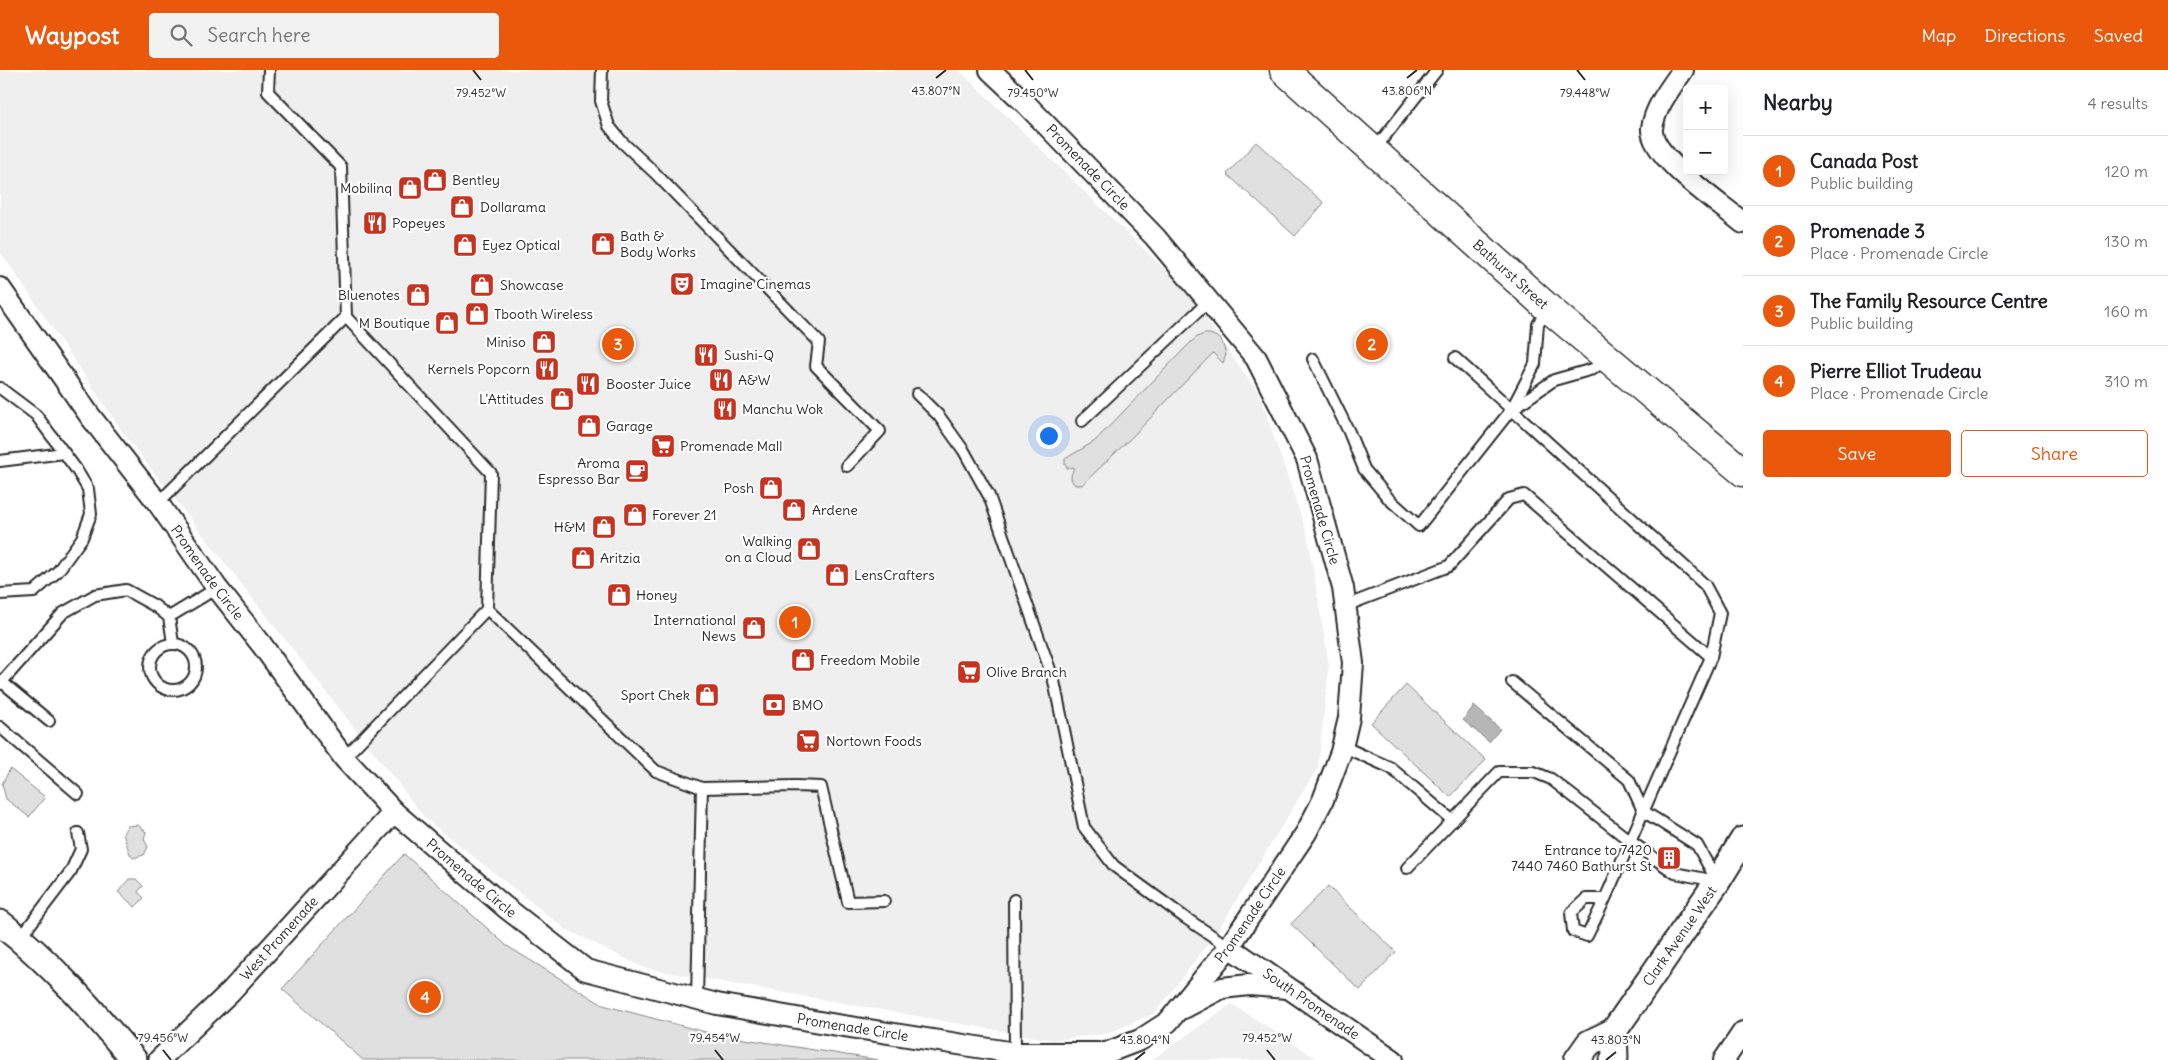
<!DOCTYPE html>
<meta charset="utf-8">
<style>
:root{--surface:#fff;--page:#f2f2f2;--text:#202124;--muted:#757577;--line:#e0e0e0;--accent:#ea580c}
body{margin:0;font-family:Delius,sans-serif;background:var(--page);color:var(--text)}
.controls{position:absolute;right:15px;top:15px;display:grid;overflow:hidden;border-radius:5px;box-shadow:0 5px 20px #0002}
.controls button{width:45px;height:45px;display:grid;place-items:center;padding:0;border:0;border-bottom:1px solid var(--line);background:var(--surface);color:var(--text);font:25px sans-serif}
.you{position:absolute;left:1048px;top:365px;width:18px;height:18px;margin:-12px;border:4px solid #fff;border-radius:50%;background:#1a73e8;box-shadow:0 0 0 8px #1a73e833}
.badge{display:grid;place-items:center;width:32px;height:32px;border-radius:50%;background:var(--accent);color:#fff;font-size:16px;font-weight:700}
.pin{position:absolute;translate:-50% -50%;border:2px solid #fff;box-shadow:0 1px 5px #0006}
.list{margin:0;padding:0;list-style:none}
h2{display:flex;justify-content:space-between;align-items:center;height:65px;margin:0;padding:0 20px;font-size:21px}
h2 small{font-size:16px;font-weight:400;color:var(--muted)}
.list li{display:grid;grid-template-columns:32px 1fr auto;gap:15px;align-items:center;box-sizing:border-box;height:70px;padding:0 20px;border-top:1px solid var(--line)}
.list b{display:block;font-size:19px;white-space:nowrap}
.list p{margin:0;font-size:16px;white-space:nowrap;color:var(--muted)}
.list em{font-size:16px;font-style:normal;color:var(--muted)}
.actions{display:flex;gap:10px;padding:15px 20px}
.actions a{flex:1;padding:11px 0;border:1px solid var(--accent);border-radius:5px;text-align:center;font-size:18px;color:var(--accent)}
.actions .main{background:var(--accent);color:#fff}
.icon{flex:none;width:28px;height:28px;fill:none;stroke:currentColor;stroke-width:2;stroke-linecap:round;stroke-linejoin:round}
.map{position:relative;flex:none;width:1743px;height:990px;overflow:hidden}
header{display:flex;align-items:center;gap:30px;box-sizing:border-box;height:70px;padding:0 25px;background:var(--accent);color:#fff}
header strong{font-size:24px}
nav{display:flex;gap:28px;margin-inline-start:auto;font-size:18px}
.search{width:350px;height:45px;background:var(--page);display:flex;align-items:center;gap:12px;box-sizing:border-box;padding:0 18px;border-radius:5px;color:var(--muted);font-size:19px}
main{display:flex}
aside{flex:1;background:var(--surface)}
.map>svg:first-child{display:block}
.built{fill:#efefef}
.green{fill:#e0e0e0;stroke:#868686}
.water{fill:#b6b6b6;stroke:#7e7e7e}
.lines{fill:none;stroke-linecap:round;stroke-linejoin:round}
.service-casing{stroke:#2b2b2b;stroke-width:14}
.minor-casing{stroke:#2b2b2b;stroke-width:24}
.tertiary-casing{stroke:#2b2b2b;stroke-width:29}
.secondary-casing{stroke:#2b2b2b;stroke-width:31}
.service{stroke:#fff;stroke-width:10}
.minor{stroke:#fff;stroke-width:20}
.tertiary{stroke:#fff;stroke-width:25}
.secondary{stroke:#fff;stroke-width:28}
.ticks{fill:none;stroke:#2b2b2b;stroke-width:2}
.labels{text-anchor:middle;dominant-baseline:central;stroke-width:4.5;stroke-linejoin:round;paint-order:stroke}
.street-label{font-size:14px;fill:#2b2b2b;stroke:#fff}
.poi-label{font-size:14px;fill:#2b2b2b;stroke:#fff;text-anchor:start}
.ticks-label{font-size:12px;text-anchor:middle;fill:#2b2b2b;stroke:#fff;stroke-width:4.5;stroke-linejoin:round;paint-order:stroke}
</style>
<header>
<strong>Waypost</strong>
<div class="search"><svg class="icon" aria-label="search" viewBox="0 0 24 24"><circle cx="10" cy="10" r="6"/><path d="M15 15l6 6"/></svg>Search here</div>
<nav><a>Map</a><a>Directions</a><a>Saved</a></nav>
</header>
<main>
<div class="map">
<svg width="1743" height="990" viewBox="0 0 1743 990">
<rect width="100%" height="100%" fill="#fff"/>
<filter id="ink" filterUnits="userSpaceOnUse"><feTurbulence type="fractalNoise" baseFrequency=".02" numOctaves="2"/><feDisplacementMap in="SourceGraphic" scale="10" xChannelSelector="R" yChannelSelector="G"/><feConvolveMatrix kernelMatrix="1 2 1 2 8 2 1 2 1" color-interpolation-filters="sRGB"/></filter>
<g filter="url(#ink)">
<g class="built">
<polygon points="0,0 959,0 1184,218 1259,324 1307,463 1329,595 1318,697 1217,862 1155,943 1109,963 1053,970 644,898 564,858 426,749 126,367 0,181"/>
<polygon points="1232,934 1319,990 1151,990"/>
</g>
<g class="green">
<polygon points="1256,72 1324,133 1295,166 1227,104"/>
<path d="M1204 264H1210L1221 269 1226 284 1223 293 1213 283 1133 366 1082 415H1075C1069 409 1071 405 1074 397L1067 398 1065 395V389L1095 371 1189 274 1197 267Z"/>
<polygon points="1406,615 1486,690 1450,727 1371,653"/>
<polygon points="10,699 45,727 29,747 6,729 2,714"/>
<polygon points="138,755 146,762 144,769 148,777 144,785 133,788 130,784 123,764 127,756"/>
<polygon points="404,784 507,876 603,935 713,964 878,990 363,990 282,919"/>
<polygon points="129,809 136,809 143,816 138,822 144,828 135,837 118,822"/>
<polygon points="1328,816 1396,882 1360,920 1291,854"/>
</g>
<polygon class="water" points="1474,636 1500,659 1489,672 1463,650"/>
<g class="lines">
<defs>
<g id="service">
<polyline points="269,0 268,22 341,97 346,247 491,403 487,539 656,701 702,718 697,928"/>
<polyline points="602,0 601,31 609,56 622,72 655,103 819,272 816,296 880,361 847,396"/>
<polyline points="1374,80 1437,0"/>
<polyline points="1455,288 1705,515 1720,543 1711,587 1605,829 1586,829 1571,843 1573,861 1587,866 1605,829"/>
<polyline points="1313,289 1349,362 1364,399 1389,429 1419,456 1511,340 1535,294 1538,254 1548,240"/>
<polyline points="0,318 36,345 76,399 88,419 91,444 82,468 58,501 34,522 0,524"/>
<polyline points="917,324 939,346 964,381 989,426 1054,611 1084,757 1114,796 1184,847 1229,877"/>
<polyline points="1514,338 1554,310 1593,299 1607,289"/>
<polyline points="1082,351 1209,231"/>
<polyline points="0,391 64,383"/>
<polyline points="158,433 346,247"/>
<polyline points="1345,536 1449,496 1509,429 1524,425 1711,587"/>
<polyline points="169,547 217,518"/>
<circle cx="173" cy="597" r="23"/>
<polyline points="2,612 49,651"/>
<polyline points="1512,612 1629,710 1643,741 1697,775 1717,811"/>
<polyline points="0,614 63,543 95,525 126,520 155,536 169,547 173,573"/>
<polyline points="0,657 78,724"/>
<polyline points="1342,676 1391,698 1453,751"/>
<polyline points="344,688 487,539"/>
<polyline points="702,718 796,716 821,717 848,832 884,831"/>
<polyline points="1407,798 1499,702 1534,702 1551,709 1630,771 1675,803 1716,811"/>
<polyline points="1014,830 1015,983"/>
<polyline points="20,868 71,801 81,779 78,763"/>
</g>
<g id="minor">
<path d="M1683 0C1671 17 1655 37 1652 58 1649 86 1722 135 1743 153"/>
<path id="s1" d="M0 218 90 346 158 433 217 518 262 575 344 688 394 742 505 837 586 900 717 934 831 954 1015 983H1106L1140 970 1168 952 1229 877 1306 763 1323 730 1341 682 1349 648 1353 593 1343 518 1307 389 1256 288 1155 167 1026 34 990 0"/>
<path id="s2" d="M1229 877 1393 990"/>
<polyline points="1184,938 1222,918 1249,915 1287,918"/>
<path id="s3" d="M159 990 231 921 394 742"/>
<polyline points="1724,990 1743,962"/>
</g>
<g id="tertiary">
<path d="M0 853C51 892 93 941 134 990"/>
<path id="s4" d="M1577 990 1589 973 1614 961 1717 812 1743 770"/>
<polyline points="1613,990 1615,988 1614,961"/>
</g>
<g id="secondary">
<path id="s5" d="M1284 0 1549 239 1743 402"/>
</g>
</defs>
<use href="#service" class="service-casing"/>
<use href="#minor" class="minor-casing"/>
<use href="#tertiary" class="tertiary-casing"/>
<use href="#secondary" class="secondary-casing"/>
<use href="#service" class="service"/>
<use href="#minor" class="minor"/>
<use href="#tertiary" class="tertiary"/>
<use href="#secondary" class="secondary"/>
</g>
</g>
<path class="ticks" d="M473 0 481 10M1025 0 1033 10M1577 0 1585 10M936 8 946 0M1407 8 1417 0M163 980 171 990M715 980 723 990M1267 980 1275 990M1135 990 1145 982M1606 990 1616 982"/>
<defs>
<symbol id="shop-square" viewBox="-11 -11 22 22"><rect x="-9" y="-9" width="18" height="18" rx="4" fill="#c8321e" stroke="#fff"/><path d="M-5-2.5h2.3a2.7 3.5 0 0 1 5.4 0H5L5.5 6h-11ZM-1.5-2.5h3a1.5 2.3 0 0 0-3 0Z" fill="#fff"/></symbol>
<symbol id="restaurant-square" viewBox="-11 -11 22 22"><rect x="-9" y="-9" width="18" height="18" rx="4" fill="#c8321e" stroke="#fff"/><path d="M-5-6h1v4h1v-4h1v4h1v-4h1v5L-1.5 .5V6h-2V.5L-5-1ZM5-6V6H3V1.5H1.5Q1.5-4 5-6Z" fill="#fff"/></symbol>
<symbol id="theatre-square" viewBox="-11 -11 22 22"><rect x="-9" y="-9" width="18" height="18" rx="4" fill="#c8321e" stroke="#fff"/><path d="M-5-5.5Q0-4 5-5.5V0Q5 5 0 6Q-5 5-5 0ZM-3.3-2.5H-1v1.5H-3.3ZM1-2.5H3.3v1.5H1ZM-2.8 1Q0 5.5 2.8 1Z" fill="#fff"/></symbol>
<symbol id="supermarket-square" viewBox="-11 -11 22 22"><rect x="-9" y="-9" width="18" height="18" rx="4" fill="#c8321e" stroke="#fff"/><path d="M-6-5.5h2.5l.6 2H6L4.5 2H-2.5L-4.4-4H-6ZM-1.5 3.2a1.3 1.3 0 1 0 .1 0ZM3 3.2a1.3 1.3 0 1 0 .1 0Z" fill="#fff"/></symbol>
<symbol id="cafe-square" viewBox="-11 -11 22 22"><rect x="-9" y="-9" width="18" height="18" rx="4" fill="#c8321e" stroke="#fff"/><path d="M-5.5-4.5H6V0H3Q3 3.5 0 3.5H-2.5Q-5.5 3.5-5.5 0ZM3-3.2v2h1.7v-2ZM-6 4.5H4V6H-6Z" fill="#fff"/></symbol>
<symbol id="bank-square" viewBox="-11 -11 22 22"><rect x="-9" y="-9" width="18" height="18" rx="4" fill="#c8321e" stroke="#fff"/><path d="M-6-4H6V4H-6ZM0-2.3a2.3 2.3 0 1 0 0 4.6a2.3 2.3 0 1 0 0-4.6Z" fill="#fff"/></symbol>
<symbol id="building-square" viewBox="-11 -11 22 22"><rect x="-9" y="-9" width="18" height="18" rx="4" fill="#c8321e" stroke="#fff"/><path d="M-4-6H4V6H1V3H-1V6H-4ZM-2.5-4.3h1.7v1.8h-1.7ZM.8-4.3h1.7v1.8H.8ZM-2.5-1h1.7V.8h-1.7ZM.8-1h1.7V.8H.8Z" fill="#fff"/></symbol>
</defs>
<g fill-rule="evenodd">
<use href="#shop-square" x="421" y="96" width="28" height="28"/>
<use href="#shop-square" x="396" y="104" width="28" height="28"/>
<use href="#shop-square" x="448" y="123" width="28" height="28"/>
<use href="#restaurant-square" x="361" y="139" width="28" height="28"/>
<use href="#shop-square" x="589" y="160" width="28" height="28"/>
<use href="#shop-square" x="451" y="161" width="28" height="28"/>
<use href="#theatre-square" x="668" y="200" width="28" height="28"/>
<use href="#shop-square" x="468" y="201" width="28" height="28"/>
<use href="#shop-square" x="404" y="211" width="28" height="28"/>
<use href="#shop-square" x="463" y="230" width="28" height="28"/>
<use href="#shop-square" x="433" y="239" width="28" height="28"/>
<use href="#shop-square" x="530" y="258" width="28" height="28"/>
<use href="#restaurant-square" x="692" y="271" width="28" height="28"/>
<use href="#restaurant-square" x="533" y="285" width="28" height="28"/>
<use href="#restaurant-square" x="707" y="296" width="28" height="28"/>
<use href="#restaurant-square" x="574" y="300" width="28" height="28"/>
<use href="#shop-square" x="548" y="315" width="28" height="28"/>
<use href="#restaurant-square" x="711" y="325" width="28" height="28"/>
<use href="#shop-square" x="575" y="342" width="28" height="28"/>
<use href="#supermarket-square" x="649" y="362" width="28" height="28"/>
<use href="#cafe-square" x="623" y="387" width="28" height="28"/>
<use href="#shop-square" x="757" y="404" width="28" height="28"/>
<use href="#shop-square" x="780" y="426" width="28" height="28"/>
<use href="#shop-square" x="621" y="431" width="28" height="28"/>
<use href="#shop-square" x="590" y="443" width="28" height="28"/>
<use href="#shop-square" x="795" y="465" width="28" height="28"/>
<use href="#shop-square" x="569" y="474" width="28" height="28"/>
<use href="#shop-square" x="823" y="491" width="28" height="28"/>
<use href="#shop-square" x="605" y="511" width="28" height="28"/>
<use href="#shop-square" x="740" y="544" width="28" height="28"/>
<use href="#shop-square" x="789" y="576" width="28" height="28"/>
<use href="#supermarket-square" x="955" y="588" width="28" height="28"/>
<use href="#shop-square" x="693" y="611" width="28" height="28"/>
<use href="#bank-square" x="760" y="621" width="28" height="28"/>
<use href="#supermarket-square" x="794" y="657" width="28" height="28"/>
<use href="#building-square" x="1655" y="774" width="28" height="28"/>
</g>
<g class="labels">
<g class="street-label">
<text transform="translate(1088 97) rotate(46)">Promenade Circle</text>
<text stroke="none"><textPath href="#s5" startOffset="305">Bathurst Street</textPath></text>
<text transform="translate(1320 440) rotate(74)">Promenade Circle</text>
<text stroke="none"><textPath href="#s1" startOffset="352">Promenade Circle</textPath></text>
<text stroke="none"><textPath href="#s1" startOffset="758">Promenade Circle</textPath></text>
<text stroke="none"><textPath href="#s1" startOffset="1638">Promenade Circle</textPath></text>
<text stroke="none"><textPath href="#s4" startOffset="164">Clark Avenue West</textPath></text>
<text stroke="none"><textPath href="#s3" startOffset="171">West Promenade</textPath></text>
<text stroke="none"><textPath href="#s2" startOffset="100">South Promenade</textPath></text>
<text stroke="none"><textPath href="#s1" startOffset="1178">Promenade Circle</textPath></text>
</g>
<g class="poi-label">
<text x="452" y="110">Bentley</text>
<text x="392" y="118" text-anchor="end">Mobilinq</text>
<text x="480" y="137">Dollarama</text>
<text x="392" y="153">Popeyes</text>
<text x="620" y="166">Bath &amp;<tspan x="620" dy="16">Body Works</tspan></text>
<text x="482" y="175">Eyez Optical</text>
<text x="700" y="214">Imagine Cinemas</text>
<text x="500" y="215">Showcase</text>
<text x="400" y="225" text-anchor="end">Bluenotes</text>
<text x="494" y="244">Tbooth Wireless</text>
<text x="430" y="253" text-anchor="end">M Boutique</text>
<text x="526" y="272" text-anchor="end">Miniso</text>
<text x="724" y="285">Sushi-Q</text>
<text x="530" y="299" text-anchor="end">Kernels Popcorn</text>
<text x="738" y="310">A&amp;W</text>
<text x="606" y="314">Booster Juice</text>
<text x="544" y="329" text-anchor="end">L'Attitudes</text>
<text x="742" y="339">Manchu Wok</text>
<text x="606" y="356">Garage</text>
<text x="680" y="376">Promenade Mall</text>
<text x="620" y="393" text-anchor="end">Aroma<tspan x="620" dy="16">Espresso Bar</tspan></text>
<text x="754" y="418" text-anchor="end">Posh</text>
<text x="812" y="440">Ardene</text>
<text x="652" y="445">Forever 21</text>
<text x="586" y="457" text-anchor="end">H&amp;M</text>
<text x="792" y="471" text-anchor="end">Walking<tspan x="792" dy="16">on a Cloud</tspan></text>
<text x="600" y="488">Aritzia</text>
<text x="854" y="505">LensCrafters</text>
<text x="636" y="525">Honey</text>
<text x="736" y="550" text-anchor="end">International<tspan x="736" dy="16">News</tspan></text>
<text x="820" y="590">Freedom Mobile</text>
<text x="986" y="602">Olive Branch</text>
<text x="690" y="625" text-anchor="end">Sport Chek</text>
<text x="792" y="635">BMO</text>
<text x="826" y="671">Nortown Foods</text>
<text x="1652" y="780" text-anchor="end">Entrance to 7420<tspan x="1652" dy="16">7440 7460 Bathurst St</tspan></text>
</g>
</g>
<g class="ticks-label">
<text x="936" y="25">43.807°N</text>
<text x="1407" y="25">43.806°N</text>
<text x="481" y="27">79.452°W</text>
<text x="1033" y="27">79.450°W</text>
<text x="1585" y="27">79.448°W</text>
<text x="163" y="972">79.456°W</text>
<text x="715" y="972">79.454°W</text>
<text x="1267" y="972">79.452°W</text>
<text x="1145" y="974">43.804°N</text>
<text x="1616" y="974">43.803°N</text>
</g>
</svg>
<div class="controls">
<button>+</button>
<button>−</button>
</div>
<div class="you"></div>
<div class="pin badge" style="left:795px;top:552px">1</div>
<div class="pin badge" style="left:1372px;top:274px">2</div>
<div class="pin badge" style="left:618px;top:274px">3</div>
<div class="pin badge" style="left:425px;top:927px">4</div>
</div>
<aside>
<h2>Nearby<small>4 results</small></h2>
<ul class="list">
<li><span class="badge">1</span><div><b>Canada Post</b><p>Public building</p></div><em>120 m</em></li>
<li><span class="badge">2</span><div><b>Promenade 3</b><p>Place · Promenade Circle</p></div><em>130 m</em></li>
<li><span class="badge">3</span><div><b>The Family Resource Centre</b><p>Public building</p></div><em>160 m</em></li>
<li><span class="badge">4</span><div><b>Pierre Elliot Trudeau</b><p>Place · Promenade Circle</p></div><em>310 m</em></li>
</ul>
<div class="actions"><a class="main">Save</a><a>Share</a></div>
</aside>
</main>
